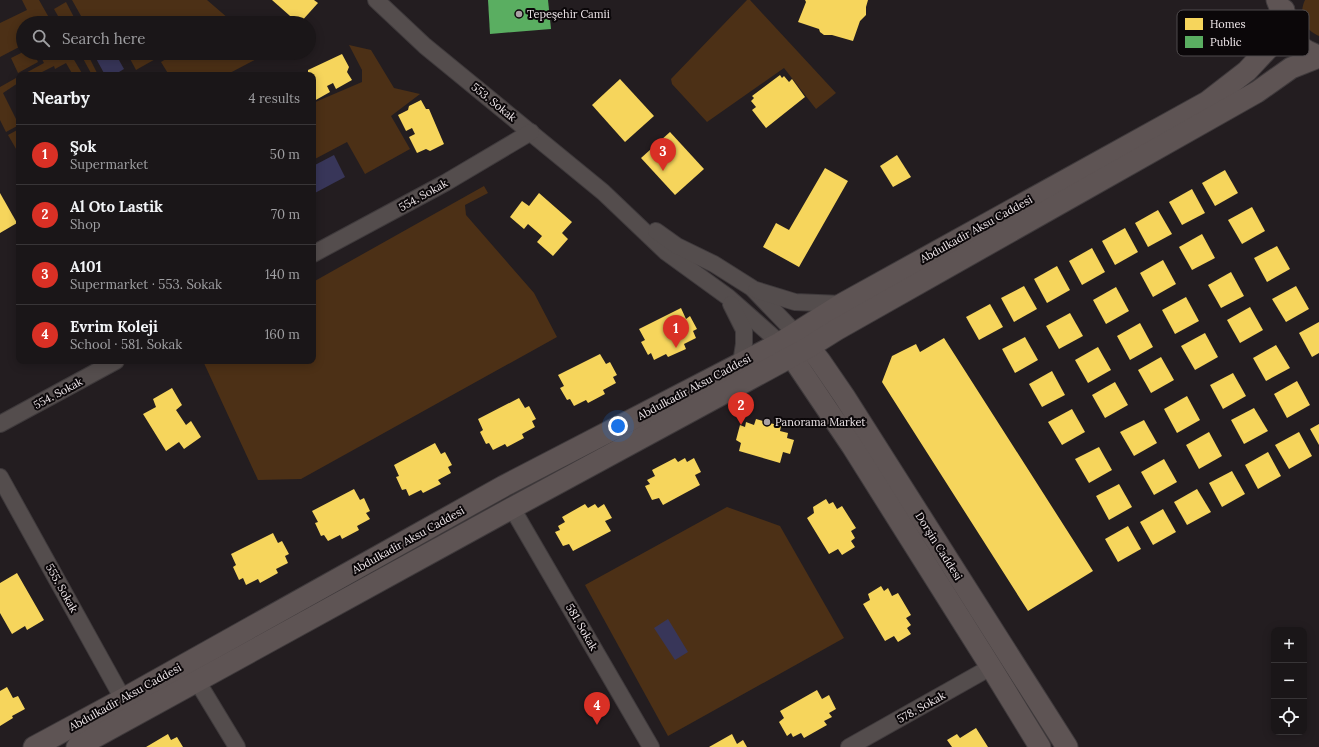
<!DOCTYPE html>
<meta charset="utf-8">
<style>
:root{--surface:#1a1618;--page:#231f21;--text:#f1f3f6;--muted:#9f9fa2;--line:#383537;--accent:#d93025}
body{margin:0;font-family:Lora,serif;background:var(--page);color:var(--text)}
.controls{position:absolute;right:12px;bottom:12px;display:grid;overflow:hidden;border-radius:8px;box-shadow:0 2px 10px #0003}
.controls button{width:36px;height:36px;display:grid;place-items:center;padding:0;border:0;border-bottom:1px solid var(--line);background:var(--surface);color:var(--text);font:20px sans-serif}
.you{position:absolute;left:618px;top:426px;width:14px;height:14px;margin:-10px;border:3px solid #fff;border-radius:50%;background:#1a73e8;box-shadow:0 0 0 6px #1a73e833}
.badge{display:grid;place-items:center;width:26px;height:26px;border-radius:50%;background:var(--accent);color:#fff;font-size:13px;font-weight:700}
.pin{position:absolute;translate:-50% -33px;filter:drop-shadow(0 1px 2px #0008)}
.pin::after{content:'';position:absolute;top:21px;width:14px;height:12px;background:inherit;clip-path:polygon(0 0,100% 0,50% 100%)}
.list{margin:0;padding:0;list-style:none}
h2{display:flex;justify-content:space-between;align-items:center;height:52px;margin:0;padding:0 16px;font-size:17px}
h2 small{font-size:13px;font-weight:400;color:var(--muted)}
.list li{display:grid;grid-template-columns:26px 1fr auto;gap:12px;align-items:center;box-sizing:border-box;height:60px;padding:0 16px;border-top:1px solid var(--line)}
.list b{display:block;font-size:15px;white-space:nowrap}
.list p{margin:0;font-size:13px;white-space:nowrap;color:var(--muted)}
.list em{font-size:13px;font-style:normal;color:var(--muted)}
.icon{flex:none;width:22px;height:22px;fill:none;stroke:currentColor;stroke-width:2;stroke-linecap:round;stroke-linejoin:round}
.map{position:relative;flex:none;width:1319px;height:747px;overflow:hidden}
.search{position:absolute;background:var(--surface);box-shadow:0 2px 10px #0003;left:16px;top:16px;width:300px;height:44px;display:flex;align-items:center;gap:10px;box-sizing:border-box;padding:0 14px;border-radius:22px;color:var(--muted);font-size:15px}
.panel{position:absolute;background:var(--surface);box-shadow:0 2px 10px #0003;left:16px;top:72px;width:300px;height:292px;border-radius:8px}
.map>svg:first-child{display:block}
.green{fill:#4c3016}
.water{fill:#383659}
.homes{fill:#f6d55c}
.public{fill:#5aae61}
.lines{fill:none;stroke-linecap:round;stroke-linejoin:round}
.minor-casing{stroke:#3f3a3c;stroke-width:18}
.major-casing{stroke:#3f3a3c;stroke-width:23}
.minor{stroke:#544d4d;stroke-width:16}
.major{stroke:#5e5454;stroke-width:21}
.poi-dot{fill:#a8a0a3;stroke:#0b0709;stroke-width:1.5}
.labels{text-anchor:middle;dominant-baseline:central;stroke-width:4;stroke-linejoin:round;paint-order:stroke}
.poi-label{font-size:11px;fill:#efe7ea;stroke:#0b0709;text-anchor:start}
.street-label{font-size:11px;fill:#efe7ea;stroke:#0b0709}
.key{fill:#0b0709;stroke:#4f4a4c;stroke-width:1}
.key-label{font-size:11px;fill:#efe7ea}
</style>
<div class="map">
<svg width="1319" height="747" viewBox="0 0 1319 747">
<rect width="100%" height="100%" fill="#231d20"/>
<g class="green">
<polygon points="22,0 39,0 52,23 23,23 23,45 0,57 0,23 27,10"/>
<polygon points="72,0 207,0 229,19 220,23 97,23 94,18 85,23"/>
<polygon points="747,0 750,0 836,93 816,109 784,68 707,122 672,84 671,79"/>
<path d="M1305 0H1319V36C1304 30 1298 15 1305 0Z"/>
<polygon points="66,2 77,23 62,23 54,9"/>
<polygon points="349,45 371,50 394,88 420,94 391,116 410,149 365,174 347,142 313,160 313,103 362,82 362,70"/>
<polygon points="23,52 23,53 34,53 38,62 18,73 11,58"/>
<polygon points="47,53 70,53 83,75 73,75 66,63 55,69 54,66 36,75 22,75 44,63 41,57"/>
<polygon points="80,53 87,53 98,75 92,75"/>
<polygon points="127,53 166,53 136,70"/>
<polygon points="176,53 268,53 226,75 169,75 161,62"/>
<polygon points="16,78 18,83 3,93 19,125 6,132 0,120 0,87"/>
<polygon points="19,129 19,154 8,135"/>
<polygon points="484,186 488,193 465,205 466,215 534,293 557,337 301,479 258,480 203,361 313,361 313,282"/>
<polygon points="727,507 780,526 844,638 668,736 585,585"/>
</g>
<g class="water">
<polygon points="93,53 115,53 124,69 114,75 105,75"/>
<polygon points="334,155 345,177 313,194 313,166"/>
<polygon points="668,619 688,652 675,660 654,628"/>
</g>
<g class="homes">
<polygon points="272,0 314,0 318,3 300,23 298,23"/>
<polygon points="805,0 868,0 866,7 866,15 860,21 853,41 832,35 824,35 820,32 819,29 798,22 806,2"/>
<polygon points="342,54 349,67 347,72 352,80 336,89 333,83 327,86 330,92 314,101 313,98 313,75 305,75 308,73 308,70"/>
<polygon points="780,75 782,78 784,76 789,82 792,79 805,97 766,128 752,110 756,107 751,101 754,98 752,96"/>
<polygon points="620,79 654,116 625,142 592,105"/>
<polygon points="421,100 426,109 429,109 444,144 430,151 426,149 417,153 409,137 415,134 412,128 406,131 398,115 408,110 409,106"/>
<polygon points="670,132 704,169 675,195 641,158"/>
<polygon points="897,155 911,177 893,187 880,166"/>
<polygon points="825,168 848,181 799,267 763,247 776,223 789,230"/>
<polygon points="1225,170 1238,193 1215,206 1202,183"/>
<polygon points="1192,189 1205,213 1182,225 1169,202"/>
<polygon points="0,193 17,223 0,233"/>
<polygon points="539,193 572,222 562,233 568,239 553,256 537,242 542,236 528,224 524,229 510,217 522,201 529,206"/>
<polygon points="1252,207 1265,231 1242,244 1228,220"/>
<polygon points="1158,210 1172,234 1148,247 1135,223"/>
<polygon points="1125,228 1138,252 1115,265 1102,241"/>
<polygon points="1202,234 1215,258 1192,270 1179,247"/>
<polygon points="1277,246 1290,269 1267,282 1254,258"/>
<polygon points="1092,248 1105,272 1082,285 1069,261"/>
<polygon points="1163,260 1176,284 1153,297 1140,273"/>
<polygon points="1057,266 1070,290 1047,303 1034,279"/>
<polygon points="1231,272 1244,296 1221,308 1208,285"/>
<polygon points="1024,286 1037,309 1014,322 1001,298"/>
<polygon points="1296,286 1309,309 1286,322 1272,299"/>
<polygon points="1116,287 1129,311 1106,324 1093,300"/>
<polygon points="1186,297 1199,321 1175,334 1162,310"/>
<polygon points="990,304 1003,327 979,340 966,317"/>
<polygon points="1250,307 1263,330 1240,343 1227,320"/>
<polygon points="681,308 686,319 690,316 697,329 693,331 696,338 684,344 686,349 668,357 666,354 654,360 651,353 648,355 641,342 645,340 639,329"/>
<polygon points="1070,313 1083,336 1059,349 1046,326"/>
<polygon points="1319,322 1319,353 1312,357 1299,333"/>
<polygon points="1140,323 1153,347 1130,360 1117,336"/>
<polygon points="1205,333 1218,357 1195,370 1181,346"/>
<polygon points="1025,337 1038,360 1015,373 1002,349"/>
<polygon points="944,338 1093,571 1028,611 882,382 892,356 916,344 920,352"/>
<polygon points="1276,345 1290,368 1266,381 1253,358"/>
<polygon points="1098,347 1111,370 1088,383 1075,360"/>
<polygon points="600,354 606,364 610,362 617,375 613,377 616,383 603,390 605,394 588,403 586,400 574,406 570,399 567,400 560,388 564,386 558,375"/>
<polygon points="1161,357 1174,380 1151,393 1138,370"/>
<polygon points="1052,371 1065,395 1042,407 1029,384"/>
<polygon points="1233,373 1246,396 1223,409 1210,385"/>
<polygon points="1297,381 1310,405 1287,418 1274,394"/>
<polygon points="1115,382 1128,405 1105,418 1092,395"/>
<polygon points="172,388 182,405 176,410 186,425 191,421 201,437 184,449 179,442 166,451 143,414 156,407 153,399"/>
<polygon points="1187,396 1200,420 1177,433 1164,409"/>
<polygon points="519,398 525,408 529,406 536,419 532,421 535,427 522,434 524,438 507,447 505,444 493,450 489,443 486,444 480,432 483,430 478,419"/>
<polygon points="1254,408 1268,431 1244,444 1231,420"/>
<polygon points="1072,409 1085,432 1062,445 1048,422"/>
<polygon points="756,419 781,426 780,431 788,433 787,438 794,440 790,454 783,452 780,463 739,451 741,443 736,440 740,425 745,427 746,422 754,425"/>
<polygon points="1144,420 1157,443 1134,456 1120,432"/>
<polygon points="1319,424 1319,445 1310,429"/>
<polygon points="1209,432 1222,456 1199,469 1186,445"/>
<polygon points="1299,432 1312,456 1289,469 1275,445"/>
<polygon points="435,443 441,454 445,452 452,465 448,467 451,473 438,480 441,484 423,493 421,490 409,496 406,489 402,490 396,477 399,476 394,465"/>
<polygon points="1099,447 1112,470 1089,483 1075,459"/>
<polygon points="1268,452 1281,476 1258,489 1245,465"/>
<polygon points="675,458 678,462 685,458 687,462 694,458 701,472 695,475 700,485 663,505 659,498 652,500 645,486 650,484 647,480 655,476 652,470"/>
<polygon points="1164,459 1177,482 1154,495 1141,472"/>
<polygon points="1232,471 1245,494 1222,507 1209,483"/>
<polygon points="1119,484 1132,507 1109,520 1096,496"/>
<polygon points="354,489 360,500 364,498 370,511 366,513 370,519 357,526 359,530 342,539 340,535 328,541 324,535 321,536 315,523 318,522 312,511"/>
<polygon points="1197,489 1211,512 1187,525 1174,502"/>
<polygon points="826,499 829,504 833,502 837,509 842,506 856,528 851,531 855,538 851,541 855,547 842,555 838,549 829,554 807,518 814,513 813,507"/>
<polygon points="585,504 588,508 595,504 598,508 604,504 612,518 605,521 611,531 573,551 569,544 563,546 555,532 560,530 558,526 565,522 562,517"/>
<polygon points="1163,509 1176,532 1153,545 1140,522"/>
<polygon points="1128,526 1141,549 1118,562 1105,539"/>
<polygon points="273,533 278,543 282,541 289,554 285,556 288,563 276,569 278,573 260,583 258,579 246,585 243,578 239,580 233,567 236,565 231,554"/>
<polygon points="17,573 44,620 27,630 25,626 12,634 0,613 0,583"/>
<polygon points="881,586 884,591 888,588 892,596 898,593 911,615 906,618 911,625 907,628 911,634 898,642 894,636 885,641 863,604 870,600 868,594"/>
<polygon points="7,687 13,698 18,696 25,709 12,716 13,718 0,726 0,691"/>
<polygon points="817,690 822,699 829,695 836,709 829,713 832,717 824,721 827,725 804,738 801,733 793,737 791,733 787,736 779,722 784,718 780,711"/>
<polygon points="976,728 988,747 952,747 947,740 957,734 960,738"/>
<polygon points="168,734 171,740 177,737 183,747 146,747"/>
<polygon points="732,734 737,744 743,740 747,747 709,747"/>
</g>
<polygon class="public" points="488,0 548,0 551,29 490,34"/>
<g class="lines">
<defs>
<g id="minor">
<polyline points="376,0 425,46 603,192 666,252 728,297 780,343 787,351"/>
<polyline points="656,231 677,246 714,264 752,288 803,341"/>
<polyline points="313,254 445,183 531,132"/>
<polyline points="756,290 795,302 842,304"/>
<polyline points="731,304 744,330 744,344 741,363"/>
<polyline points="0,424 116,361"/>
<polyline points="0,477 123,699"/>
<polyline points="512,508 651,747"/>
<polyline points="197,681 237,747"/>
<polyline points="849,747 991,667"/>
</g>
<g id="major">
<path d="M1284 10C1282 35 1297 49 1319 56"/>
<polyline points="809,347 820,361 844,396 1067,747"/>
<polyline points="792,357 852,446 991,667 1040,747"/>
<polyline points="34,747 123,699 504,486 780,343 842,304 1207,102 1247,71 1274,42 1284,18 1277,0"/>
<polyline points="77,747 512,508 809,347 836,330 1257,92 1291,68 1319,57"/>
</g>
</defs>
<use href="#minor" class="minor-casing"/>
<use href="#major" class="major-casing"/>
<use href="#minor" class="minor"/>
<use href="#major" class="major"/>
</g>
<g class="poi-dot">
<circle cx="519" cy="14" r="4"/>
<circle cx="767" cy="422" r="4"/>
</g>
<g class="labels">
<g class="poi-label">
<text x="527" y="14">Tepeşehir Camii</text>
<text x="775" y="422">Panorama Market</text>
</g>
<g class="street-label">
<text transform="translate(494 102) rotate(39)">553. Sokak</text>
<text transform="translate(423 195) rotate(-29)">554. Sokak</text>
<text transform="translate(976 229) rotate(-29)">Abdulkadir Aksu Caddesi</text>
<text transform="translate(694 387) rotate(-28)">Abdulkadir Aksu Caddesi</text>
<text transform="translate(58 393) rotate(-28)">554. Sokak</text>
<text transform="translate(408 540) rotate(-29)">Abdulkadir Aksu Caddesi</text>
<text transform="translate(939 546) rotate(58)">Dorşin Caddesi</text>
<text transform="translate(62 588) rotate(61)">555. Sokak</text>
<text transform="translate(582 627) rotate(60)">581. Sokak</text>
<text transform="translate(125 697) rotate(-29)">Abdulkadir Aksu Caddesi</text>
<text transform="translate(921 707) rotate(-29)">578. Sokak</text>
</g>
</g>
<rect x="1177" y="10" width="132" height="46" rx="6" class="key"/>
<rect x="1185" y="18" width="18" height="12" fill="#f6d55c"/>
<rect x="1185" y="36" width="18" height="12" fill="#5aae61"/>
<g class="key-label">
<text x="1210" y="28">Homes</text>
<text x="1210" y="46">Public</text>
</g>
</svg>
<div class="controls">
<button>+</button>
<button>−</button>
<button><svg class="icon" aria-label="locate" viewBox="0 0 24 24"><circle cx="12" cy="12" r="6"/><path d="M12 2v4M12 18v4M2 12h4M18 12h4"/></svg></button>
</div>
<div class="you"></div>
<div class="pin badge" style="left:676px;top:348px">1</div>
<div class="pin badge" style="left:741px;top:425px">2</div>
<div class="pin badge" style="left:663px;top:171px">3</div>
<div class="pin badge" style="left:597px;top:725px">4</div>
<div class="search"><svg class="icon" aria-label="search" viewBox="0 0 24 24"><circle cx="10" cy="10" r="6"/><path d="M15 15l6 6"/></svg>Search here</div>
<section class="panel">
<h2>Nearby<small>4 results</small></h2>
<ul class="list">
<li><span class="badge">1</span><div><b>Şok</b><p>Supermarket</p></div><em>50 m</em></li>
<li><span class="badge">2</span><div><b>Al Oto Lastik</b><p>Shop</p></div><em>70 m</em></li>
<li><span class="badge">3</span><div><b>A101</b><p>Supermarket · 553. Sokak</p></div><em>140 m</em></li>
<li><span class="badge">4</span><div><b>Evrim Koleji</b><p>School · 581. Sokak</p></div><em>160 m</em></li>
</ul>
</section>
</div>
